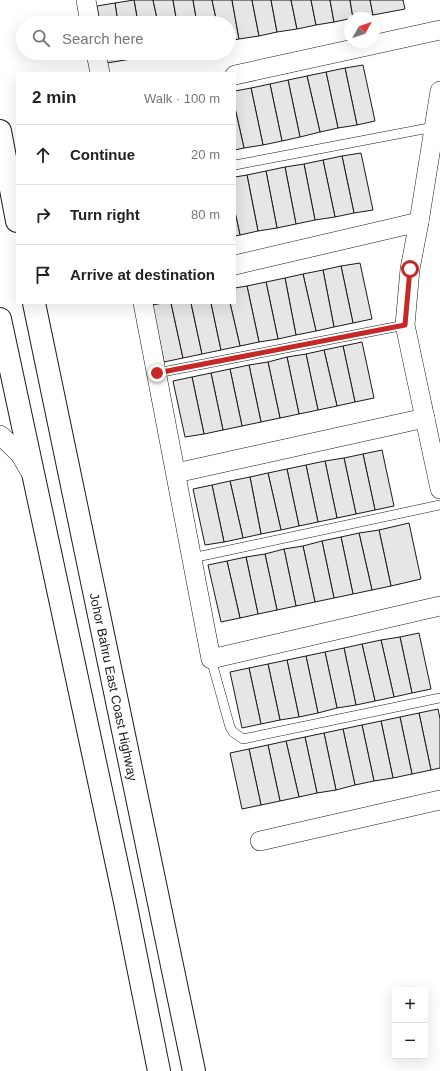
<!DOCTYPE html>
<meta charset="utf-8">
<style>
:root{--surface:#fff;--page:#f6f6f6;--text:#222;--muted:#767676;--line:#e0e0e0}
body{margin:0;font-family:Arial,sans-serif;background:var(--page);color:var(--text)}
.controls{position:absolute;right:12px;bottom:12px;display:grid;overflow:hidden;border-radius:0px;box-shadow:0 4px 16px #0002}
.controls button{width:36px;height:36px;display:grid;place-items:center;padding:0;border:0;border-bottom:1px solid var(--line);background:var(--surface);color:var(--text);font:20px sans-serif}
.compass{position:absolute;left:344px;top:12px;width:36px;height:36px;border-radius:50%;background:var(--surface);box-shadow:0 4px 16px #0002;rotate:50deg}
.stop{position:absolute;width:12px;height:12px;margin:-9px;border:3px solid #c62828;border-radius:50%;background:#fff}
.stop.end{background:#c62828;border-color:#fff;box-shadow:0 1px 4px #0008}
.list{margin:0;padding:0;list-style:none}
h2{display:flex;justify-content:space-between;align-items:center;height:52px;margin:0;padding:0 16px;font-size:17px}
h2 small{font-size:13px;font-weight:400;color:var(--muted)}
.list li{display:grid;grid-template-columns:26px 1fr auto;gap:12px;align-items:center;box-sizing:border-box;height:60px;padding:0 16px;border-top:1px solid var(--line)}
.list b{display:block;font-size:15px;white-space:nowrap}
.list em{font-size:13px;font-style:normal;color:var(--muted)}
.icon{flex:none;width:22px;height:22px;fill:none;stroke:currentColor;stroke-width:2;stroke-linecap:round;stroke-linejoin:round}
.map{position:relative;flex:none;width:440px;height:1071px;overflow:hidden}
.search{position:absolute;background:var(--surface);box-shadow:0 4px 16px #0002;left:16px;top:16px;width:220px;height:44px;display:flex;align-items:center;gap:10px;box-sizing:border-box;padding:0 14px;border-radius:22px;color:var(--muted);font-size:15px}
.panel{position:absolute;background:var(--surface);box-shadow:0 4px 16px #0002;left:16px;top:72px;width:220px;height:232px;border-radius:0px}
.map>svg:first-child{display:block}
.building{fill:#e6e6e6;stroke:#1a1a1a}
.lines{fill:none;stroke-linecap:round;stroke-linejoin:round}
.service-casing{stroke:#1a1a1a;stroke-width:10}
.minor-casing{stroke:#1a1a1a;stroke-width:20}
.trunk-casing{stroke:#1a1a1a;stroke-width:24}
.service{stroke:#fff;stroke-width:9}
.minor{stroke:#fff;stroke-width:19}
.trunk{stroke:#fff;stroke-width:22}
.route{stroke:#c62828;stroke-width:5}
.labels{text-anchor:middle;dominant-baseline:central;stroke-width:3;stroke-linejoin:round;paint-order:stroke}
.street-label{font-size:13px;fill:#1a1a1a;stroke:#fff}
</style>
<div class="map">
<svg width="440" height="1071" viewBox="0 0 440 1071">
<rect width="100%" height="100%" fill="#fff"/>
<g class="building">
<polygon points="134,0 153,0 158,23 138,23"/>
<polygon points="134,0 138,23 118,23 115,3"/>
<polygon points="153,0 173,0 177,23 158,23"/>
<polygon points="173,0 193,0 197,23 177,23"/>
<polygon points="193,0 212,0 217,23 197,23"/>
<polygon points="212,0 232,0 239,39 229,41 229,23 217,23"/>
<polygon points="232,0 252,0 259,36 239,39"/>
<polygon points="252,0 271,0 277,32 259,36"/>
<polygon points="271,0 291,0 297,29 277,32"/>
<polygon points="291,0 311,0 316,25 297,29"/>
<polygon points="311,0 330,0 334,22 316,25"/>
<polygon points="330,0 350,0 353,18 334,22"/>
<polygon points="350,0 370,0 373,15 353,18"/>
<polygon points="370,0 403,0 405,9 373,15"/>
<polygon points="115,3 118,23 100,23 97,6"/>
<polygon points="105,53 124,53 125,60 107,63"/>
<polygon points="124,53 144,53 145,57 125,60"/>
<polygon points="144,53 163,53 145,57"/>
<polygon points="363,65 375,121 357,125 345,68"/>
<polygon points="345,68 357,125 338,128 326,72"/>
<polygon points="326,72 338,128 320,132 307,76"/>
<polygon points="307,76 320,132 300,137 288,80"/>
<polygon points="288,80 300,137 282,141 270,84"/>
<polygon points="270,84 282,141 263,145 251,88"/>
<polygon points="251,88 263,145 244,148 235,108 235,91"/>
<polygon points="235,108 244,148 235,150"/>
<polygon points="361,153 373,210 354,213 342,156"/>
<polygon points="342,156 354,213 335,217 323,160"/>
<polygon points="323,160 335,217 315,220 304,164"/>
<polygon points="304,164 315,220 296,224 285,167"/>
<polygon points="285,167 296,224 277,228 266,171"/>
<polygon points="266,171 277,228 258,231 247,175"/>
<polygon points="247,175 258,231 240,235 235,212 235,177"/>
<polygon points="235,212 240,235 235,236"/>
<polygon points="360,263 372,319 353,323 341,266"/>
<polygon points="341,266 353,323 334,327 323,270"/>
<polygon points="323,270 334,327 316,331 303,274"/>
<polygon points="303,274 316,331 296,335 285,278"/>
<polygon points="285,278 296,335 278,339 266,282"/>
<polygon points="266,282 278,339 259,342 247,286"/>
<polygon points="247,286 259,342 240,346 230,303 235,303 235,288"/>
<polygon points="163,303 171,303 183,358 164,362 152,305"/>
<polygon points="171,303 191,303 202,354 183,358"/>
<polygon points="191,303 211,303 221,350 202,354"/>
<polygon points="211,303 230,303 240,346 221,350"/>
<polygon points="362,342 374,398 355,402 343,346"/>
<polygon points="343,346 355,402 337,406 324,350"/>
<polygon points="324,350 337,406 318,410 306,354"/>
<polygon points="306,354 318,410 299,414 287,357"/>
<polygon points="287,357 299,414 280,418 268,362"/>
<polygon points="268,362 280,418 261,422 249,365"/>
<polygon points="249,365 261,422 242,426 230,369"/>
<polygon points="230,369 242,426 223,430 211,373"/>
<polygon points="211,373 223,430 204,434 192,377"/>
<polygon points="192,377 204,434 185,437 173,381"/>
<polygon points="382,450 394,506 375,510 363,454"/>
<polygon points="363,454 375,510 356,514 344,458"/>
<polygon points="344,458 356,514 337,518 325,461"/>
<polygon points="325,461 337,518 318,522 306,465"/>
<polygon points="306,465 318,522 299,526 287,469"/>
<polygon points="287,469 299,526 281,530 268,473"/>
<polygon points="268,473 281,530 261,534 250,477"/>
<polygon points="250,477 261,534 243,538 230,481"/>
<polygon points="230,481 243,538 224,542 212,485"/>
<polygon points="212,485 224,542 205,545 193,489"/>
<polygon points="409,523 421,579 391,586 379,530"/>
<polygon points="379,530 391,586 372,590 359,533"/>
<polygon points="359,533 372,590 353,594 341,537"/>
<polygon points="341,537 353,594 334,598 322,541"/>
<polygon points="322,541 334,598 315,602 303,546"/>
<polygon points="303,546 315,602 296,606 284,549"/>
<polygon points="284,549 296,606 277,610 265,554"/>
<polygon points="265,554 277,610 258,614 246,557"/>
<polygon points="246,557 258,614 240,618 227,561"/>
<polygon points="227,561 240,618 221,622 208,565"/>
<polygon points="419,633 431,689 412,693 400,637"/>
<polygon points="400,637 412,693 394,697 381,640"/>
<polygon points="381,640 394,697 375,701 362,644"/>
<polygon points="362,644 375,701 356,705 344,648"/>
<polygon points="344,648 356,705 337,708 325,652"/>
<polygon points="325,652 337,708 318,713 306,656"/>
<polygon points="306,656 318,713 299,717 287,660"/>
<polygon points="287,660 299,717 280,720 268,664"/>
<polygon points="268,664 280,720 261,724 249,668"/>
<polygon points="249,668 261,724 242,728 230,672"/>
<polygon points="438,709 440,719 440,768 431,770 419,713"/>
<polygon points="419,713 431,770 412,774 400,717"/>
<polygon points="400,717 412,774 393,778 381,721"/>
<polygon points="381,721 393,778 374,781 362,725"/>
<polygon points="362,725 374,781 355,785 343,729"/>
<polygon points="343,729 355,785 336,790 324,733"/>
<polygon points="324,733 336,790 317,793 305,737"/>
<polygon points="305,737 317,793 299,797 286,741"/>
<polygon points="286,741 299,797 280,801 268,745"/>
<polygon points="268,745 280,801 261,805 249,749"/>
<polygon points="249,749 261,805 242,809 230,753"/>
</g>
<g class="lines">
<defs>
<g id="service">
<polyline points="235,165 434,127"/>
<polyline points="157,373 405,325"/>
<polyline points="192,558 440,505"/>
<polyline points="211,659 230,727 233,732 243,739 440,698"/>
</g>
<g id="minor">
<polyline points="86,0 90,23"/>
<polyline points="96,53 100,73"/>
<polyline points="235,75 440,30"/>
<polyline points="440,91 419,222 410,269 405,325 440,489"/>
<polyline points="235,265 419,222"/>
<polyline points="143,303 211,659 440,606"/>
<polyline points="0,435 20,454 31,473"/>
<polyline points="176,473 425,418"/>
<polyline points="260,841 440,800"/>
</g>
<g id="trunk">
<polyline points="0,131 17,221"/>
<path id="s1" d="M34 303 194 1071"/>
<polyline points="0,319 125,902 159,1071"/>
</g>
</defs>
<use href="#service" class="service-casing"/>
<use href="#minor" class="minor-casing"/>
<use href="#trunk" class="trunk-casing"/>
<use href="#service" class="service"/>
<use href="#minor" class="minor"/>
<use href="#trunk" class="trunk"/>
</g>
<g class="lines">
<polyline class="route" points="157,373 405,325 410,269"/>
</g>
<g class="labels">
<g class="street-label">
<text stroke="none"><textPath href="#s1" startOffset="392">Johor Bahru East Coast Highway</textPath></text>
</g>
</g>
</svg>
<div class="controls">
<button>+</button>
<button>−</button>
</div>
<svg class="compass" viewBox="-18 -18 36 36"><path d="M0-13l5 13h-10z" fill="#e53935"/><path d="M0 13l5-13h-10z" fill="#767676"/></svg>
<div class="stop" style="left:410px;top:269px"></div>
<div class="stop end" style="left:157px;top:373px"></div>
<div class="search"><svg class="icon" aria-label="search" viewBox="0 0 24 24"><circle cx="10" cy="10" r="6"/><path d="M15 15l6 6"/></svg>Search here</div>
<section class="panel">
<h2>2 min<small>Walk · 100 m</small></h2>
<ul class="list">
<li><svg class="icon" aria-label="ahead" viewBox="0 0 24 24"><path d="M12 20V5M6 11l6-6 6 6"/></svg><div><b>Continue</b></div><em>20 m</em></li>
<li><svg class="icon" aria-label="right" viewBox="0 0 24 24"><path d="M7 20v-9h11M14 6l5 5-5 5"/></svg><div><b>Turn right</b></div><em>80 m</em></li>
<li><svg class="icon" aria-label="arrive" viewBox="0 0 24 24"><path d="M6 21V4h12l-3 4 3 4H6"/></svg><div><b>Arrive at destination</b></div></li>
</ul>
</section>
</div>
